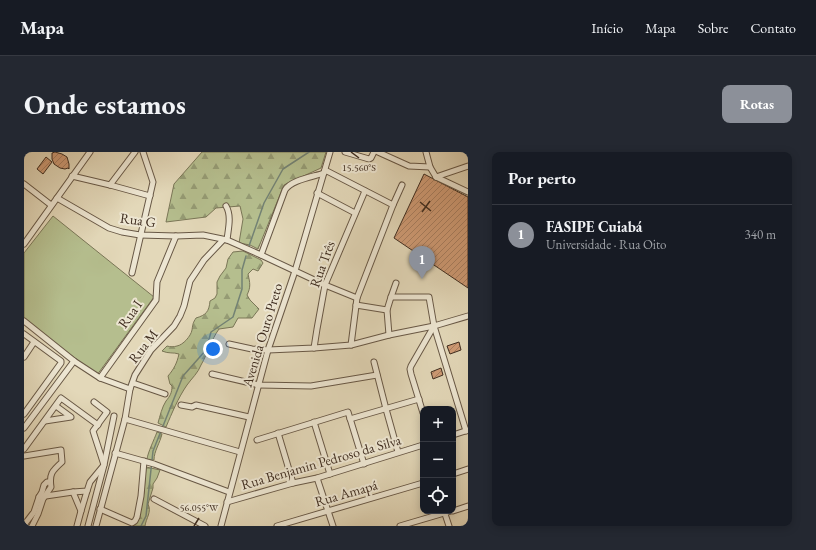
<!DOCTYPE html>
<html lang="pt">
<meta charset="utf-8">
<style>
:root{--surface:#171b24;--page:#242831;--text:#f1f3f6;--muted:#9ea1a6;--line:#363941;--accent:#8c9099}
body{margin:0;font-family:"EB Garamond",serif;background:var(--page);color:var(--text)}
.controls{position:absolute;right:12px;bottom:12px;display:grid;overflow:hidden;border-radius:8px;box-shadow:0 2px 10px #0003}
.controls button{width:36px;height:36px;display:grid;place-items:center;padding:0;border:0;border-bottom:1px solid var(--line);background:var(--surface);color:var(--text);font:20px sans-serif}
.you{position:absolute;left:189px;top:197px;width:14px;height:14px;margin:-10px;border:3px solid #fff;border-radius:50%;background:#1a73e8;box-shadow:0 0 0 6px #1a73e833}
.badge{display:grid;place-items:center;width:26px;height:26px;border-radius:50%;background:var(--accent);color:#fff;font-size:13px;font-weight:700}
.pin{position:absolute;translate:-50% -33px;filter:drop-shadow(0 1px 2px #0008)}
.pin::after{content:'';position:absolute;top:21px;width:14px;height:12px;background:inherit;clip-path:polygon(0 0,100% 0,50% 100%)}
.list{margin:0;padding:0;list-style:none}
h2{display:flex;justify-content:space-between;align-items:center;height:52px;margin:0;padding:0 16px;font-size:17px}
h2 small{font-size:13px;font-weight:400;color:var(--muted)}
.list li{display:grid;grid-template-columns:26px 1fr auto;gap:12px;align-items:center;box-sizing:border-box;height:60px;padding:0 16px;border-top:1px solid var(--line)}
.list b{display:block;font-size:15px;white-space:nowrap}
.list p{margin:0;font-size:13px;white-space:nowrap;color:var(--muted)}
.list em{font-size:13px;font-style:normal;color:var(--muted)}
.icon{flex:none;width:22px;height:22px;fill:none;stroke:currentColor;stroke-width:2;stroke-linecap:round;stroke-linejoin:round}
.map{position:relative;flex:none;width:444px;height:374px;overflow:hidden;border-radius:8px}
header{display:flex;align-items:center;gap:24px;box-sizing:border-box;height:56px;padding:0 20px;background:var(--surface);border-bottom:1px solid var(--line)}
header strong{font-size:19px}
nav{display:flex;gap:22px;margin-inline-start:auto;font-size:14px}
.intro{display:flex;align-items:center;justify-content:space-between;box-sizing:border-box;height:96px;padding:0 24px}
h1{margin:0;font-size:28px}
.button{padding:10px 18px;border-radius:8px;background:var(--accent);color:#fff;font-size:14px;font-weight:700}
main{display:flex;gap:24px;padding:0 24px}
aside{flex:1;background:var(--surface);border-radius:8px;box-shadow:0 2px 10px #0003}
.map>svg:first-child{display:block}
.grass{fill:#b5be8e;stroke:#7a7657}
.forest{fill:url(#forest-firs);stroke:#7a7657}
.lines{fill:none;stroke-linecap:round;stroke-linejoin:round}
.stream{stroke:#738274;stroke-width:1.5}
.building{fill:url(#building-hatch);stroke:#3f2d20}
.minor-casing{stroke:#685846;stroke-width:7}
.minor{stroke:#ede6d2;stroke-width:5}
.ticks{fill:none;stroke:#3f2d20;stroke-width:1.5}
.labels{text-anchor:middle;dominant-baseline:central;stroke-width:4;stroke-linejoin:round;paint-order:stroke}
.street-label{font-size:14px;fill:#3f2d20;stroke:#ede6d2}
.ticks-label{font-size:10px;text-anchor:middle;fill:#3f2d20;stroke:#ede6d2;stroke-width:4;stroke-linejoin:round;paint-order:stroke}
</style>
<header>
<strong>Mapa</strong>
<nav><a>Início</a><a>Mapa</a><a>Sobre</a><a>Contato</a></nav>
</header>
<div class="intro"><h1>Onde estamos</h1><a class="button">Rotas</a></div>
<main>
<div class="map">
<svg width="444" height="374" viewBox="0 0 444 374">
<defs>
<pattern id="forest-firs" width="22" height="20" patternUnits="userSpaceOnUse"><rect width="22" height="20" fill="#b5be8e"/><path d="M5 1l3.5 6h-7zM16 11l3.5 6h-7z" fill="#959b74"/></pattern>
<pattern id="building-hatch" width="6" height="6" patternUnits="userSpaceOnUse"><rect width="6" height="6" fill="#cf9b75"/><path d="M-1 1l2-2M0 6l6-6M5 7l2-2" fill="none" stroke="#a97f60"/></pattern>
</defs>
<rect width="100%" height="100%" fill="#e3d8b9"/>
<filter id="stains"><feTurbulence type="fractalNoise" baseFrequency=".005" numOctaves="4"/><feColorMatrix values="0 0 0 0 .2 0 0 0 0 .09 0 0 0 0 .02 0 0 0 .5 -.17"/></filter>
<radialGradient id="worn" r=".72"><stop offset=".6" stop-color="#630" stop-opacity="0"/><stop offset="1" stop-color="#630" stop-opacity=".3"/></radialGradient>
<polygon class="grass" points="29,64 130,145 73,223 0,167 0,101"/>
<g class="forest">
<polygon points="178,0 302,0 297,16 260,33 234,97 226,93 215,91 219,67 216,54 192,56 182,65 142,70 150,32"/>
<path d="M219 99 237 108 239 111 234 119 229 117 224 122C226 131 227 135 223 143L226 148 235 157 228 166H214L209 175 195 177C187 188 184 201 177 213 174 221 168 226 163 233 154 246 148 261 142 275L134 271C136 264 138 255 142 249 146 244 148 241 148 234L146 232 144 224C150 217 153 211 155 202 149 200 145 202 138 199L143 194C146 195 150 195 153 194 159 193 167 184 168 178 169 171 169 171 172 166 182 163 185 160 186 149L191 146 193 142V130L196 124 202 116 204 107 209 100Z"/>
<path d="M133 280 138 282C136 291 130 299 130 308L123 307C124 300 130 288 133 280Z"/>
<path d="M122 315 136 318 133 326 129 332V336L124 352C128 360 122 366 121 374H109L112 369 120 341Z"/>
</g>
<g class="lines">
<g class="stream">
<polyline points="225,94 240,51 259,17 285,0"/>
<polyline points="117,374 122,364 129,299 159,224 182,198 187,180 209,165 218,137 218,118 222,104"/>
</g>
</g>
<g class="building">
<polygon points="31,0 38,2 43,5 45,12 45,17 44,16 41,17 36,16 30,12 28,7 28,1"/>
<polygon points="22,5 28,10 19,22 13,17"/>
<polygon points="400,22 444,45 444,136 370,86"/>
<polygon points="435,190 437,198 426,202 423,194"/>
<polygon points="417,216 419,223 409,227 407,220"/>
</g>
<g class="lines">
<defs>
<g id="minor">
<polyline points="321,0 345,7 347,6 350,0"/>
<polyline points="354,0 385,14 406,15"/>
<polyline points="402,0 406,15 412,25"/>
<polyline points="301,18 369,53"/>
<polyline points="48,24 86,33 126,44"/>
<polyline points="412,25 444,40"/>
<polyline points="412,25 444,14"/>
<polyline points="0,32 27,53"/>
<polyline points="86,33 111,0"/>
<polyline points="293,41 331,61"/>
<polyline points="33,46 85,76 98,80 116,83 152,84 179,83 203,88 237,103 301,133 333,146"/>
<path d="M202 54C208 64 204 78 203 88"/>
<polyline points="0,92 66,0"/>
<path d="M237 103 261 38C267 28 288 25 300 21"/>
<polyline points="108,121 129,30 119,0"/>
<polyline points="367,145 405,145 410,174 442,279"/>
<polyline points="332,153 363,158"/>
<polyline points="0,169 50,209 76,226 106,237"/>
<polyline points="0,182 37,209 37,211 0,262"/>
<polyline points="365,183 363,158 367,145 372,131"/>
<polyline points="205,192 228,197 244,198 290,196 327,193 365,183 410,174 444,164"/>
<polyline points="327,193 333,146 369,53 378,33"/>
<polyline points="290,196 293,177 301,133 341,39"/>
<polyline points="0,205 10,190"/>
<polyline points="350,210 362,257 374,300"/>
<polyline points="188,222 235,233 287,234 353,223"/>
<polyline points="76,226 132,148 133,130 152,84"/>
<polyline points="109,231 141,242"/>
<polyline points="157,253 168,255 172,253 225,265"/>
<polyline points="399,261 387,222 386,217 387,214 410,174"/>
<polyline points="101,267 216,300"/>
<polyline points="326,267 395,247"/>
<polyline points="21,269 47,265 32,254"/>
<polyline points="290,270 306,322"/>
<polyline points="0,276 50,209"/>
<polyline points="254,281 269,331"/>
<polyline points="429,283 444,278"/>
<polyline points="233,288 324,260 340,312"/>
<polyline points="0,297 37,246 74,273"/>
<polyline points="91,301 130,312 205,340"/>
<path d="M0 304 37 298 38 310C28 319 25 322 27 335L19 347 14 362 8 374"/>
<polyline points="429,322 444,317"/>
<polyline points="293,326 309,374"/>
<polyline points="49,340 57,359 53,374"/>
<polyline points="15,345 49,340 63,339 66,330 80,313 69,279 83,260 70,250"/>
<polyline points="130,347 181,374"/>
<polyline points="203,350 269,331 293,326 399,293"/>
<polyline points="76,357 108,371 111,369 113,365 117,344 120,309"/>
<polyline points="57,359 63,339"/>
<polyline points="420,359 425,374"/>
<polyline points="429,359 444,354"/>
<polyline points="0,373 10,360 15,345 18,340 20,333 23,330 26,330"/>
<polyline points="64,374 80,313 90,264"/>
<polyline points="72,374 101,267 106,237 111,223 127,198 150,174 156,164 160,154 166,129 180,108 199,88"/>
<polyline points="197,374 244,198 271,119 306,0"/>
<polyline points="253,374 399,331"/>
<polyline points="376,374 427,359"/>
</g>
</defs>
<use href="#minor" class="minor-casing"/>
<use href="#minor" class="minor"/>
</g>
<path class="ticks" d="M327 0 335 6M396 50 407 59M398 60 406 49M170 374 175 366"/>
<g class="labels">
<g class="street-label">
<text transform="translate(114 68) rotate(8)">Rua G</text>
<text transform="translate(298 112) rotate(-70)">Rua Três</text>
<text transform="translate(106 162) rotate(-55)">Rua I</text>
<text transform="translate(238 183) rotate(-73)">Avenida Ouro Preto</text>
<text transform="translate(119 194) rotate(-52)">Rua M</text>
<text transform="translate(297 310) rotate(-16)">Rua Benjamin Pedroso da Silva</text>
<text transform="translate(322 341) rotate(-16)">Rua Amapá</text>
</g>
</g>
<g class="ticks-label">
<text x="335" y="19">15.560°S</text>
<text x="175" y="359">56.055°W</text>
</g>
<rect width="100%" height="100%" filter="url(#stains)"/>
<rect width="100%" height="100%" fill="url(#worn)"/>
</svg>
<div class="controls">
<button>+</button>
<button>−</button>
<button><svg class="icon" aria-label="locate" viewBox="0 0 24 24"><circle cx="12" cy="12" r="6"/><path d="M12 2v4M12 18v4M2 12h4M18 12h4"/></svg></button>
</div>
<div class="you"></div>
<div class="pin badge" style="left:398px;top:127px">1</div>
</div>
<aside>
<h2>Por perto<small></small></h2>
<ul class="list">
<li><span class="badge">1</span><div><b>FASIPE Cuiabá</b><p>Universidade · Rua Oito</p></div><em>340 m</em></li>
</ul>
</aside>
</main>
